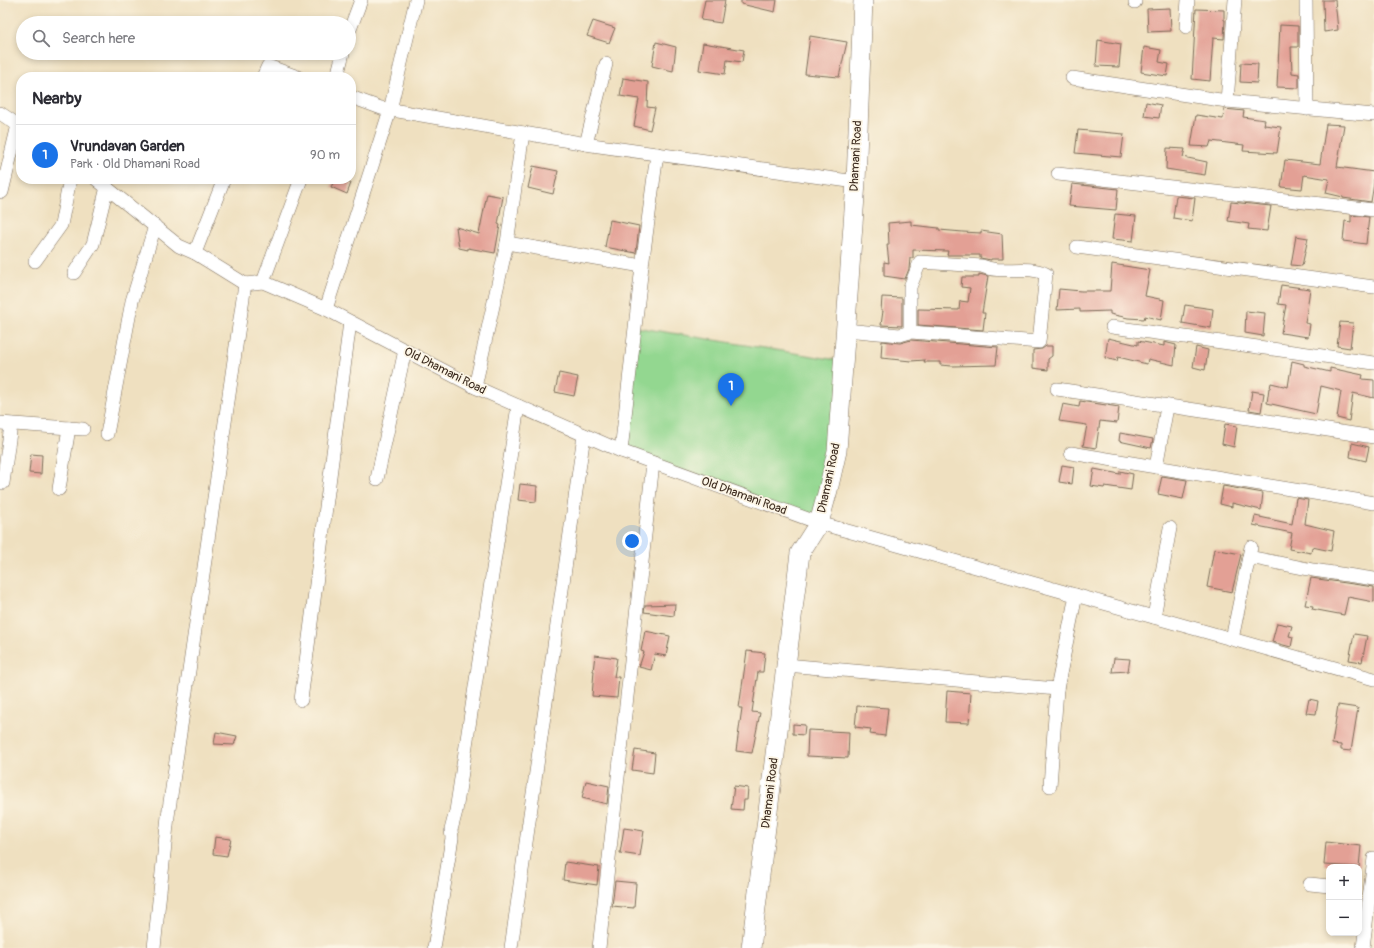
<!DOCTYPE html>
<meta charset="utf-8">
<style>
:root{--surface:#fff;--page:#f7f7f7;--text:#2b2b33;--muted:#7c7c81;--line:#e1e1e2;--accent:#1a73e8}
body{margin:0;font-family:Pangolin,sans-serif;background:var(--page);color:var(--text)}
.controls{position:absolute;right:12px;bottom:12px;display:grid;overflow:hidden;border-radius:8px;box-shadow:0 2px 6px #0003}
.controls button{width:36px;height:36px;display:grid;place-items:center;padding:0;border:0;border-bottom:1px solid var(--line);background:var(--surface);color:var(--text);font:20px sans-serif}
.you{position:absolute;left:632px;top:541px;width:14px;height:14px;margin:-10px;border:3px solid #fff;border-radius:50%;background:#1a73e8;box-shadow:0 0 0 6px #1a73e833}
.badge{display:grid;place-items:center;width:26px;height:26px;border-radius:50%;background:var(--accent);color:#fff;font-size:13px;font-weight:700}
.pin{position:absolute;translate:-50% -33px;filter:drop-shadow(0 1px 2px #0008)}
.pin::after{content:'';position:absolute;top:21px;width:14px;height:12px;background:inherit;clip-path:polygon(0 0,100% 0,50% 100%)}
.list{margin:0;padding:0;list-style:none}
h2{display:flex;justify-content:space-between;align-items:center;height:52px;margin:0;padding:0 16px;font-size:17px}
h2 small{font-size:13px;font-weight:400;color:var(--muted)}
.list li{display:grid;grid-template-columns:26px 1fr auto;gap:12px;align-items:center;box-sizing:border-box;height:60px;padding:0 16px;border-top:1px solid var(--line)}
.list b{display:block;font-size:15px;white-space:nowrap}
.list p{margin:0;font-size:13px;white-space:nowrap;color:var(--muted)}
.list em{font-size:13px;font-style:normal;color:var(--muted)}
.icon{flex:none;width:22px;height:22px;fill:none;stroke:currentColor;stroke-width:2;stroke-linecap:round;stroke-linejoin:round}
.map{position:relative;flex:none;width:1374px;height:948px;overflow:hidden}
.search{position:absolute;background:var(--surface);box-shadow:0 2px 6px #0003;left:16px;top:16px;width:340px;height:44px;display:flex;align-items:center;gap:10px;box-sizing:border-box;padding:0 14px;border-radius:22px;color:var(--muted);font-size:15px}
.panel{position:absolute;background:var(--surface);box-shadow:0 2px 6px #0003;left:16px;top:72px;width:340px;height:112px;border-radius:16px}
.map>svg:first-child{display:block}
.green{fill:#93d790;stroke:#678057}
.building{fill:#e3a095}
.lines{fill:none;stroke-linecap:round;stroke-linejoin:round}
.minor-casing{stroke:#7a6a57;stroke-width:14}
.secondary-casing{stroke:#7a6a57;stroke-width:20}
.minor{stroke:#fff;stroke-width:13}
.secondary{stroke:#fff;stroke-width:19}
.labels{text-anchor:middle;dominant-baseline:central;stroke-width:3.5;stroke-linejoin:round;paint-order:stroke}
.street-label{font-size:12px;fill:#3b2a1e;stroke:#fcf5e5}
</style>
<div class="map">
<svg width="1374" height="948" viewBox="0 0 1374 948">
<rect width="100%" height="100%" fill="#fcf5e5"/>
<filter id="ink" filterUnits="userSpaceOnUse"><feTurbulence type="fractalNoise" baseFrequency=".025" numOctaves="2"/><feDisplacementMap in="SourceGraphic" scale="8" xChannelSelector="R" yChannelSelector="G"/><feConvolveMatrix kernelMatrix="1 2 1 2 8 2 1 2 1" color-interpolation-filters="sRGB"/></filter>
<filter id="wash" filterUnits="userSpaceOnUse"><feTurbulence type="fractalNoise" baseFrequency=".012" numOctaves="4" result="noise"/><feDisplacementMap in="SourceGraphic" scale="16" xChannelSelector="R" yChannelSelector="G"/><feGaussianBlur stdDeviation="0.9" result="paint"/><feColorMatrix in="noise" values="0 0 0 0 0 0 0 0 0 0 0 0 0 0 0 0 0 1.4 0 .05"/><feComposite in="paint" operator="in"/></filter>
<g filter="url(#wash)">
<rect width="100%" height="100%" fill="#efe0c0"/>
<polygon class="green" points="635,327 843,361 819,523 621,451"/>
<g id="blocks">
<g class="building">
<polygon points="705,0 725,0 721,23 701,20"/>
<polygon points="741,0 777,0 775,12 741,4"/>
<polygon points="1323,0 1335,0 1338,30 1324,32"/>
<polygon points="1170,8 1171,31 1148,32 1147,9"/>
<polygon points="1196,9 1224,10 1224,20 1225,20 1224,39 1213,38 1210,81 1192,79"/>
<polygon points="593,21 615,28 609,43 587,36"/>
<polygon points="1280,25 1298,26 1298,47 1291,47 1292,73 1299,74 1299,88 1277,87"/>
<polygon points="810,36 847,42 839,77 805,74"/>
<polygon points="1098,40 1121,44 1119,67 1096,66"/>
<polygon points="656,42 676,47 673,71 652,66"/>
<polygon points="703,43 744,50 742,62 727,60 725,74 699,70"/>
<polygon points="1144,47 1161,50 1159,62 1169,64 1167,76 1141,72"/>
<polygon points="1241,63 1258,64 1257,83 1240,82"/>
<polygon points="623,78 648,82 647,107 655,108 650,130 634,126 639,99 620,96"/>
<polygon points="1146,102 1161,105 1159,118 1144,116"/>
<polygon points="1224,109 1244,111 1243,117 1265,120 1264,125 1281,127 1277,153 1243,151 1244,145 1211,141 1209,147 1191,146 1196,115 1223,119"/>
<polygon points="1326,124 1344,125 1337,167 1374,172 1374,183 1371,202 1343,198 1343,197 1326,193 1329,179 1304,175 1302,189 1281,187 1285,160 1320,164"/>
<polygon points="1078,130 1124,134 1121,157 1075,153"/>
<polygon points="1167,148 1185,149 1183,157 1207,162 1205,175 1166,169"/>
<polygon points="533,166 558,171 553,194 528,188"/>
<polygon points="335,179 351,183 347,194 331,187"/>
<polygon points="1072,184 1118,189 1116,210 1069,206"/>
<polygon points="487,194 503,197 498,224 500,225 495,253 468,248 468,250 459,248 456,227 479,234"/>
<polygon points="1176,196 1195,198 1192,221 1173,218"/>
<polygon points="1231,202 1271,206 1267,231 1248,229 1249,224 1228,221"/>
<polygon points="1115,214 1136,216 1133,241 1112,239"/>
<polygon points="1351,215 1369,217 1366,244 1343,241 1345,221 1351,222"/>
<polygon points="610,220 639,226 636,253 605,247"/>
<polygon points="911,221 911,225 939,228 939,230 963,232 981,233 981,231 1002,234 1003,259 991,259 991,260 980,258 980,255 947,255 948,251 913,250 913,258 910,258 909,269 905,279 884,276 884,262 889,263 887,245 889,245 888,223"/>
<polygon points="1296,236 1308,238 1302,266 1291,265"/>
<polygon points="1112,264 1150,270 1145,296 1164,300 1161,320 1145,316 1144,319 1128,318 1110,314 1110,311 1080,312 1080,309 1057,310 1059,289 1081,291 1110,291"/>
<polygon points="979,274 988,276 982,313 985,313 983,330 918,325 918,309 959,310 960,301 968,302 970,288 961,287 962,277 979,277"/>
<polygon points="1281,285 1310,289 1305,323 1310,324 1308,337 1281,333 1286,305 1278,304"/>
<polygon points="882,297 902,298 902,326 881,325 883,311 881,311"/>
<polygon points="1185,305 1213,309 1211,328 1182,323"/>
<polygon points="1246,311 1265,313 1263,336 1245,333"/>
<polygon points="1340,322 1353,323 1350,348 1337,346"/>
<polygon points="1108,338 1138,345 1138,341 1164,346 1164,342 1176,345 1174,365 1148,359 1147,364 1118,357 1117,361 1105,358"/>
<polygon points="911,340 998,347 996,365 952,366 940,365 940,362 924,362 925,360 911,361 881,358 882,341 900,343"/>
<polygon points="1046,346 1052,346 1052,356 1048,359 1048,370 1033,368 1033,350 1042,349"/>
<polygon points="1196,347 1208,350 1205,370 1193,367"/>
<polygon points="1292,361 1304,364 1304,366 1330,372 1330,368 1363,375 1362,379 1374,380 1374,398 1353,393 1349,421 1337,418 1341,391 1321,386 1316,414 1267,403 1269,388 1270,388 1271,383 1288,387"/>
<polygon points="559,373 578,377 574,396 555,392"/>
<polygon points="1252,391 1264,393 1261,412 1249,410"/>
<polygon points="1080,401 1119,407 1117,423 1100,421 1096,448 1083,446 1087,425 1059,421 1063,404 1079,407"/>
<polygon points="1225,424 1237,426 1234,447 1222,444"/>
<polygon points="1120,433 1153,439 1151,448 1119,441"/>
<polygon points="1352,443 1369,447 1366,461 1350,457"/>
<polygon points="31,454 42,455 41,474 29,473"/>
<polygon points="1062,465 1074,467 1072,484 1059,482"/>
<polygon points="1094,469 1120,474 1120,471 1133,474 1131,490 1105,486 1104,488 1091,486"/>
<polygon points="1162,476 1187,480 1183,499 1158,494"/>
<polygon points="520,484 537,486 536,502 518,500"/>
<polygon points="1223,486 1263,493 1261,510 1232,503 1232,507 1220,504"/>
<polygon points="1296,498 1308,500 1305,524 1334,531 1331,551 1312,547 1311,553 1289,549 1292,533 1253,525 1255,516 1292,524"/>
<polygon points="1214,549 1241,554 1232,592 1207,587"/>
<polygon points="1311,578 1374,587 1374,602 1348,597 1344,615 1312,609 1313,606 1305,605"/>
<polygon points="675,604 674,616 644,612 645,605"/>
<polygon points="1277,623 1292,626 1289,636 1293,637 1291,647 1272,642"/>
<polygon points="645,631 670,636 666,656 655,654 651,670 639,667 644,652 641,651"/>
<polygon points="1354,634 1367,636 1362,662 1349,660"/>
<polygon points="747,651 765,653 763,672 758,672 752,712 760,713 752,753 736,751 742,708 739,708"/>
<polygon points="595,655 617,658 614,677 619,677 617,698 592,696 594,671 593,671"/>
<polygon points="1114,658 1130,659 1128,671 1112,672"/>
<polygon points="947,691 971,693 969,723 945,722"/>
<polygon points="1309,699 1318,701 1316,714 1306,713"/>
<polygon points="1338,705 1358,708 1351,751 1341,750 1341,745 1332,744"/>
<polygon points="857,706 888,708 885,736 870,734 871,729 855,727"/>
<polygon points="793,724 805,725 804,735 793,734"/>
<polygon points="808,730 849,732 848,758 807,756"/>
<polygon points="216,732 237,736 234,745 214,744"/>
<polygon points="635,750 655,753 653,773 632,770"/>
<polygon points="586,781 609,786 607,804 582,798"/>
<polygon points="734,786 748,788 747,800 744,800 743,810 731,809"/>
<polygon points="624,828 644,831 640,856 620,853"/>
<polygon points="215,837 231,839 227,856 213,854"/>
<polygon points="1326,842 1361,846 1359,867 1324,865"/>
<polygon points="565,862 599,867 597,885 563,880"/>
<polygon points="615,881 636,883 634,908 612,906"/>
</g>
</g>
</g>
<g filter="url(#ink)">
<use href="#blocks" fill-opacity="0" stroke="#7a6a57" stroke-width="1"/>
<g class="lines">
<defs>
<g id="minor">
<polyline points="1135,0 1135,2"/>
<polyline points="1306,0 1307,109"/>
<polyline points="1186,27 1188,0"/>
<polyline points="349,32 361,0"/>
<polyline points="263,77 268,66 298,77"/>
<polyline points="337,77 343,53"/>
<polyline points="1072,78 1227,101 1374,115"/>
<polyline points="351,97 381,108 592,145 856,182"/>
<polyline points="1227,101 1235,0"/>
<polyline points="0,113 21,127"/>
<polyline points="523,133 507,243 642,266"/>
<polyline points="586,144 606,64"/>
<polyline points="1058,174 1374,210"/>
<polyline points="96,179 179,246 195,253 245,284 263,282 326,309 475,387 621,451 819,523 1374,679"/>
<polyline points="2,192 18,125"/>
<polyline points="1077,247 1374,287"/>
<polyline points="195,253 224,179"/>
<polyline points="35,261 61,225 70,179"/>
<polyline points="74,273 93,244 107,187"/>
<polyline points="263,282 301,179"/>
<polyline points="326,309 390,110 416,0"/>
<polyline points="1112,327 1374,363"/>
<path d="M845 330 900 335 910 332V287L920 262 982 266C1002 275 1026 264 1046 274L1039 342 911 332"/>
<polyline points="475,387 507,243"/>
<polyline points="1057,389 1374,437"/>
<polyline points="0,423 83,429"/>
<polyline points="107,434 132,301 155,226"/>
<polyline points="621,451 642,266 657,154"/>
<polyline points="1071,453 1374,503"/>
<polyline points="1156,467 1167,407"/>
<polyline points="377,479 405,350"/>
<polyline points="3,483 11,425"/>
<polyline points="59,489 69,428"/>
<polyline points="1249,557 1313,570 1374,579"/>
<polyline points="1154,617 1170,528"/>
<polyline points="1232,639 1251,547"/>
<polyline points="786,665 1057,689 1076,595"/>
<polyline points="301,700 350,322"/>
<polyline points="1050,786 1057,689"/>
<polyline points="1310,884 1329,886"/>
<polyline points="154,948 168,816 245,284"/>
<polyline points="434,948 452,838 451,830 456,811 518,406"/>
<polyline points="511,948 584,435"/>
<polyline points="599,948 653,463"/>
<polyline points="1363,948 1374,858"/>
</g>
<polyline id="secondary" points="751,948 800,553 819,523 828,490 837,451 856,182 863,0"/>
</defs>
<use href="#minor" class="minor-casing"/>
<use href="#secondary" class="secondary-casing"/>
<use href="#minor" class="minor"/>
<use href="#secondary" class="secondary"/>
</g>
</g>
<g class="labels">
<g class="street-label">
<text transform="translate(856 156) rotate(-87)">Dhamani Road</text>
<text transform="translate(445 371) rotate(27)">Old Dhamani Road</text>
<text transform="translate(829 478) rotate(-78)">Dhamani Road</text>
<text transform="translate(744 496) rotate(20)">Old Dhamani Road</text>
<text transform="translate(770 793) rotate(-83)">Dhamani Road</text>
</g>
</g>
</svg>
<div class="controls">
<button>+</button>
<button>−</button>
</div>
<div class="you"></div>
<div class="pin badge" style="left:731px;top:406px">1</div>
<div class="search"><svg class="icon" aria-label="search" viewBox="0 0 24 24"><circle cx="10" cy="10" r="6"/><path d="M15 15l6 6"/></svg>Search here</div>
<section class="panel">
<h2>Nearby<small></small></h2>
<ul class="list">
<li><span class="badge">1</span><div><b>Vrundavan Garden</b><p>Park · Old Dhamani Road</p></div><em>90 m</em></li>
</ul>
</section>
</div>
